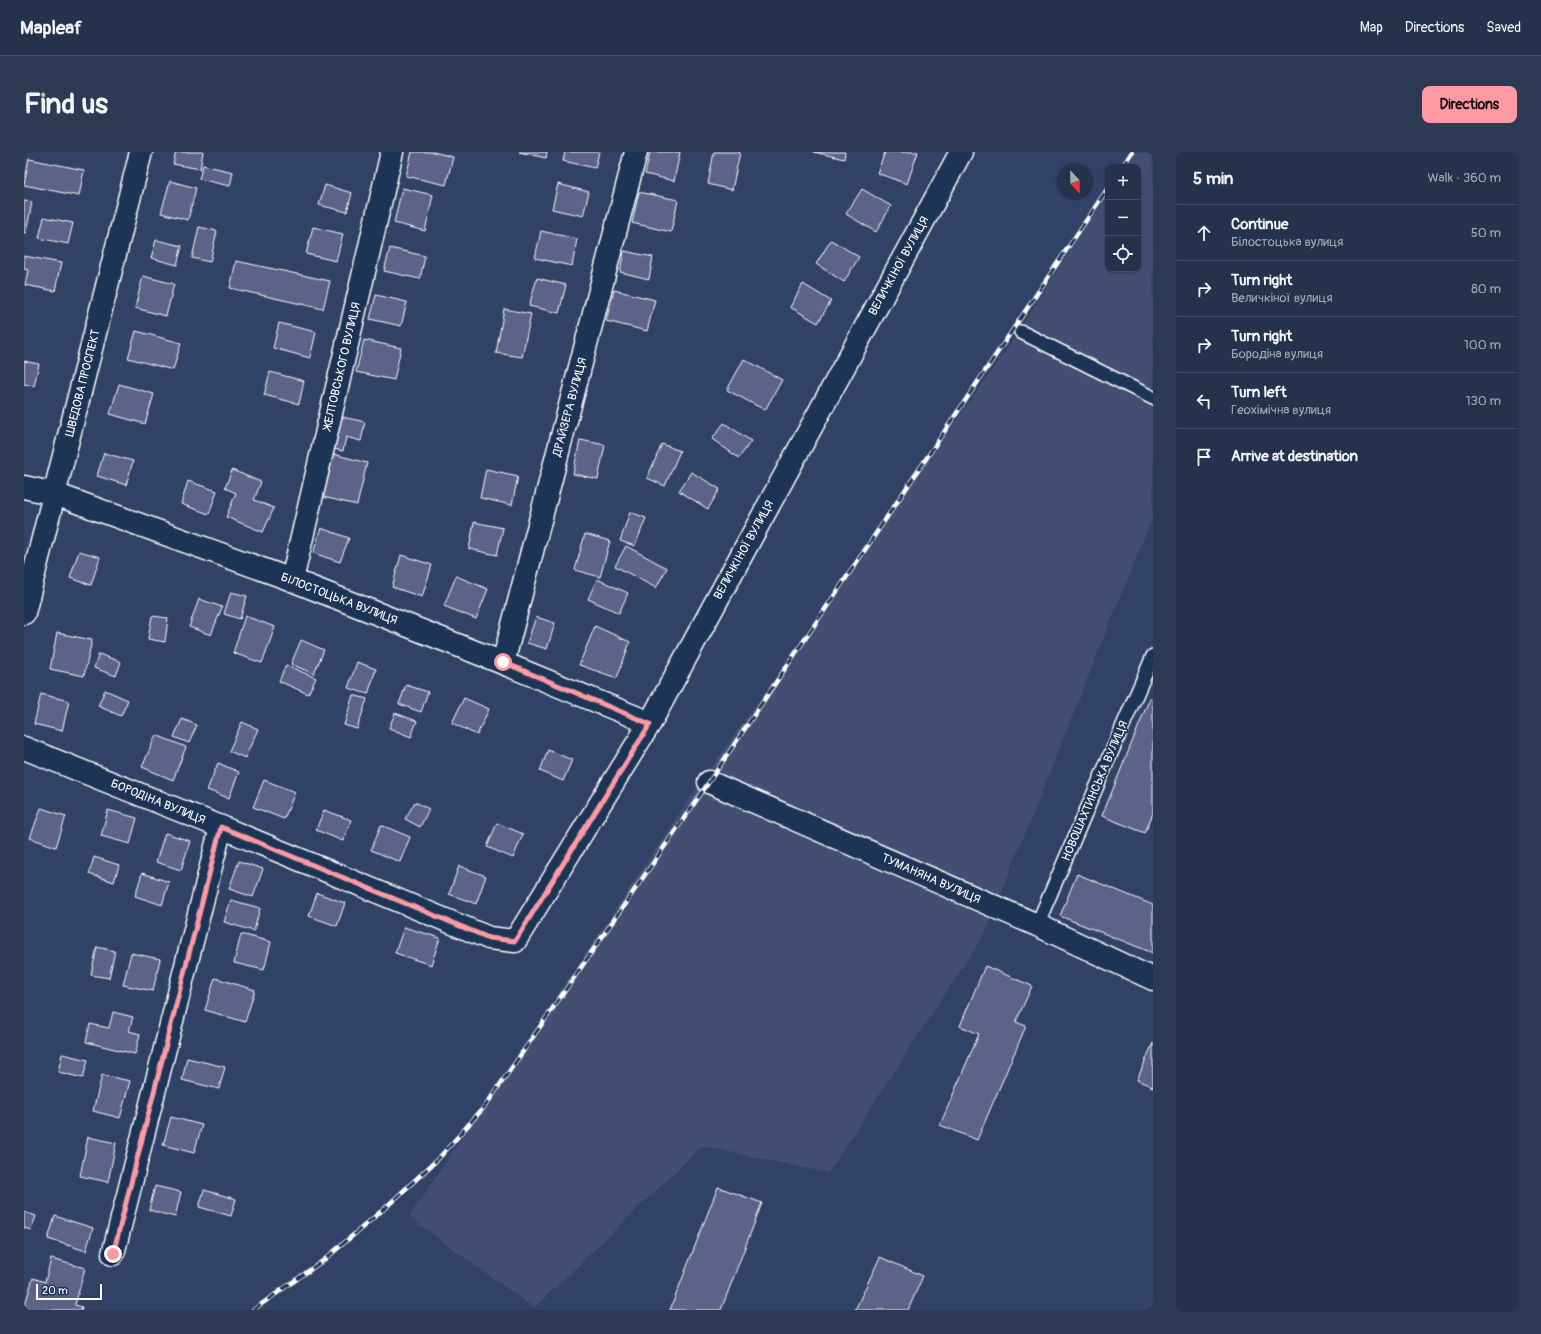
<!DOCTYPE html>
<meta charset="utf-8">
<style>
:root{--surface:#24324c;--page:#2c3a53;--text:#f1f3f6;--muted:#a3aab5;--line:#414d64;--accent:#ff9aa2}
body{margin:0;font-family:Pangolin,sans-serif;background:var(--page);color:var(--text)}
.controls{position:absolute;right:12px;top:12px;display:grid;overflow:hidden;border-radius:8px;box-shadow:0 1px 3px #0004}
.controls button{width:36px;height:36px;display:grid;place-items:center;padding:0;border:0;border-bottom:1px solid var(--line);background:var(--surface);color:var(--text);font:20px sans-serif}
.compass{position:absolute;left:1033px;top:12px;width:36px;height:36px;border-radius:50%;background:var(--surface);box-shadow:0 1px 3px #0004;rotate:158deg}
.scale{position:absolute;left:12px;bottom:10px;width:66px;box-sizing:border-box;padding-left:4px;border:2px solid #fff;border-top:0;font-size:11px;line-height:14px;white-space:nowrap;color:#fff;-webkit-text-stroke:3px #1d3557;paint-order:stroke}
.stop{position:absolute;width:12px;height:12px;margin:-9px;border:3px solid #ff9aa2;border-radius:50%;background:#fff}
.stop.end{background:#ff9aa2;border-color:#fff;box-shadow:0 1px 4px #0008}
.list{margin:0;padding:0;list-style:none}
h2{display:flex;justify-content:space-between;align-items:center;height:52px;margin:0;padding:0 16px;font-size:17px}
h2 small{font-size:13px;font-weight:400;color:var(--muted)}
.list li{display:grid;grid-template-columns:26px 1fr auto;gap:12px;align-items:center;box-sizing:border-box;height:56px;padding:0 16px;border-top:1px solid var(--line)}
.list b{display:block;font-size:15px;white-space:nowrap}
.list p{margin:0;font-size:13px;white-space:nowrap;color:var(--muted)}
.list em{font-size:13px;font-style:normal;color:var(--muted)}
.icon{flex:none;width:22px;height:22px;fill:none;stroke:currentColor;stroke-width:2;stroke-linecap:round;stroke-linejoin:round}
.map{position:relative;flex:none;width:1129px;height:1158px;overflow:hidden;border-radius:8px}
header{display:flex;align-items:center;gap:24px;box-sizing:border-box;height:56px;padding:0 20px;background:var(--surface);border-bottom:1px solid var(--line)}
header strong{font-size:19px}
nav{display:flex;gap:22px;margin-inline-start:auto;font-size:14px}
.intro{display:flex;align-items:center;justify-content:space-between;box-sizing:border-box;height:96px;padding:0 24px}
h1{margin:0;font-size:28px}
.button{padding:10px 18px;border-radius:8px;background:var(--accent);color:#111;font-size:14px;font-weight:700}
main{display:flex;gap:24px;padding:0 24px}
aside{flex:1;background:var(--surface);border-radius:8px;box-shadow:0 1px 3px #0004}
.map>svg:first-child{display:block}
.built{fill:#425073}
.building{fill:#5d6288;stroke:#fff}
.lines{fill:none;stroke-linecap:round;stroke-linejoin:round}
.lane-casing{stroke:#fff;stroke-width:16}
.street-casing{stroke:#fff;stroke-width:25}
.secondary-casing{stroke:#fff;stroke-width:25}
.lane{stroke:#1d3557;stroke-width:13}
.street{stroke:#1d3557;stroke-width:22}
.secondary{stroke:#1d3557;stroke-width:22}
.rail-casing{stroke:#fff;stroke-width:4.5}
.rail{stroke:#1d3557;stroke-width:3;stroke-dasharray:9;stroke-linecap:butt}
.route{stroke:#ff9aa2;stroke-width:5}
.labels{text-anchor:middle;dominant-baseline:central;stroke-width:3.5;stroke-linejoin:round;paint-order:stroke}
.street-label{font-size:12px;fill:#fff;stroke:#1d3557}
</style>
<header>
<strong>Mapleaf</strong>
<nav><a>Map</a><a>Directions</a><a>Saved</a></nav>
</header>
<div class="intro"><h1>Find us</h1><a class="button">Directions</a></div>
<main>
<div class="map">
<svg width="1129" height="1158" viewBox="0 0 1129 1158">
<rect width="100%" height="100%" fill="#304266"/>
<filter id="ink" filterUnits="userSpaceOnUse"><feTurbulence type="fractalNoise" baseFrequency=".025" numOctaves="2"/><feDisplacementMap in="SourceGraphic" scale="8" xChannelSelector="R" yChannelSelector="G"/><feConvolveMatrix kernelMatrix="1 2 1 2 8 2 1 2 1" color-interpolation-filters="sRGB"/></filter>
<g filter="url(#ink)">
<polygon class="built" points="1110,0 1129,0 1129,364 961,781 804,1021 678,994 510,1156 385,1065 668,643 981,200 1084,40 1084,117 1114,117 1114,15 1100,15"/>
<g class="building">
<polygon points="152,0 179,0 176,17 149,12"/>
<polygon points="388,0 409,0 429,5 422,33 382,24"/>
<polygon points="495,0 523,0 522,6"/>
<polygon points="541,0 575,0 571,16 539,9"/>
<polygon points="626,0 656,0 650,29 621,22"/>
<polygon points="690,0 716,0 708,38 684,32"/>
<polygon points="790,0 821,0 820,7"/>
<polygon points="861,0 894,0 883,32 853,21"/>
<polygon points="5,7 60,18 55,44 0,33"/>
<polygon points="179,13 209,20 206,34 175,27"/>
<polygon points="146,29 172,36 164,68 137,61"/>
<polygon points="534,32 565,40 559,64 528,57"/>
<polygon points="301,33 328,41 323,60 295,53"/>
<polygon points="378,36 409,43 401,79 370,71"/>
<polygon points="838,37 867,54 852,80 822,62"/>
<polygon points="615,40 654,48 647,80 608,71"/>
<polygon points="0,49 8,50 2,81 0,81"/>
<polygon points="20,65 49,71 44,92 15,86"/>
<polygon points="175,75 193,79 186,110 168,106"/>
<polygon points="289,75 319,82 312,109 282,102"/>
<polygon points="517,79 553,87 548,114 511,106"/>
<polygon points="132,88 158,94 153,113 127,106"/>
<polygon points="807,88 835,105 820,130 792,112"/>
<polygon points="366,96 401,104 396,127 360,119"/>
<polygon points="600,99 629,105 625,127 596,120"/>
<polygon points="0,104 37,111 31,139 1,133 4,118 0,117"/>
<polygon points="212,109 306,129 299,157 206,136"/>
<polygon points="119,124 150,132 142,164 111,156"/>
<polygon points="513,126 542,133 535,161 505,154"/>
<polygon points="779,132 807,149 794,171 766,155"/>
<polygon points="590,138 631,148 623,179 582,169"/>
<polygon points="352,143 383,150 377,174 346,167"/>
<polygon points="480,157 507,162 498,205 472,201"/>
<polygon points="255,171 292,180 286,206 249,196"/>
<polygon points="112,179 157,191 149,218 104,206"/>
<polygon points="340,188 377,196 370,228 332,220"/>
<polygon points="720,207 758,228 741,258 703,238"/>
<polygon points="0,209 15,212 10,234 0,232"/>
<polygon points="246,220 280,229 275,252 240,243"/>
<polygon points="95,232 130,242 121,272 86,262"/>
<polygon points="314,264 341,270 337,289 322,285 319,299 306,296"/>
<polygon points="700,271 727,289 715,306 688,287"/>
<polygon points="556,288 581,293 574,327 549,322"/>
<polygon points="638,292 656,299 641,334 623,326"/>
<polygon points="80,301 109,309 102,333 73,324"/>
<polygon points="309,302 343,311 333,353 299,345"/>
<polygon points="462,317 494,324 488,353 456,346"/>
<polygon points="208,318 237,330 230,348 250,356 239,380 202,365 212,341 201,336"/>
<polygon points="667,320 696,337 684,357 655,339"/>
<polygon points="164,329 193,339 185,362 157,352"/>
<polygon points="606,360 622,366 611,394 596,389"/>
<polygon points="450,370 479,376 473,403 445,397"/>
<polygon points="297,376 325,386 316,410 289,401"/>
<polygon points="561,382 586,389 576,425 551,418"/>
<polygon points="602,394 643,416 632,436 591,414"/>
<polygon points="55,399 76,405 67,433 46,426"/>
<polygon points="377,403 408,413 398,445 368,435"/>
<polygon points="432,424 464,437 452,467 420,454"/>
<polygon points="573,427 604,441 595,461 564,447"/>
<polygon points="207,440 223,444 216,467 200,462"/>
<polygon points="175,447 198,455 187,483 165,475"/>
<polygon points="128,464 144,466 141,490 124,487"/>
<polygon points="221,464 251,475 238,511 209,501"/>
<polygon points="512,465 531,471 523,497 503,491"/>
<polygon points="571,474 606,490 593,526 555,513"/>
<polygon points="33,481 68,488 60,524 26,517"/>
<polygon points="277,488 300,498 290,522 267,512"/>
<polygon points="75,502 97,510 92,524 70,516"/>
<polygon points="333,510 352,517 344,542 324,536"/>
<polygon points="262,513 292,526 284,542 255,529"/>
<polygon points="382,533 404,540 397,560 375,552"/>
<polygon points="81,538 104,548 97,564 74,554"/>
<polygon points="17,542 45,549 38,579 10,572"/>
<polygon points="329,543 343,547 333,577 320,573"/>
<polygon points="440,546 465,557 453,583 428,571"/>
<polygon points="1126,546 1129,547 1129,661 1121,681 1078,664"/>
<polygon points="371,561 393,569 387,585 365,576"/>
<polygon points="158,567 173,573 165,591 150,585"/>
<polygon points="218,570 234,577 221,606 205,599"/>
<polygon points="132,583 162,595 149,628 118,615"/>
<polygon points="524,598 548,608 539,629 516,619"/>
<polygon points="194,611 215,620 205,646 183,638"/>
<polygon points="240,628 271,640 260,667 229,655"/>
<polygon points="391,650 405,657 396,675 381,667"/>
<polygon points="17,656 42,664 32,695 6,686"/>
<polygon points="84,658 113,666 106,692 77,684"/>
<polygon points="300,658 327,668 319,689 292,678"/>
<polygon points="473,671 499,682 489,706 463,695"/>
<polygon points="357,673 386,685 376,710 347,698"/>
<polygon points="141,681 166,689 157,718 132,710"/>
<polygon points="70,705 95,713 90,730 65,722"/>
<polygon points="215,709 239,717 229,745 205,737"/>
<polygon points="435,714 462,724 452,752 425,742"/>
<polygon points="118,721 145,730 138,753 111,744"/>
<polygon points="1053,722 1129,753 1129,801 1036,764"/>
<polygon points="293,741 321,751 313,774 285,764"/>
<polygon points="207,748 236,756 230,779 200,770"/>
<polygon points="380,775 416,786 407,813 371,801"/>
<polygon points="217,782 247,790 240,818 210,811"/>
<polygon points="73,795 91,799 85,826 67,823"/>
<polygon points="107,801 136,807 129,839 99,833"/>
<polygon points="961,814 1008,834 992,870 1002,874 953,988 916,973 955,882 936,874"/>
<polygon points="191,826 231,838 221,870 181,858"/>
<polygon points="89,860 109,865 105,879 116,882 111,902 62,890 66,872 85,876"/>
<polygon points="1129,891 1129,935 1113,928"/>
<polygon points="38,902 64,908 59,926 34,920"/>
<polygon points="163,906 201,915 195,937 158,928"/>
<polygon points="78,923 106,929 96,966 69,959"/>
<polygon points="147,965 178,973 170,1001 139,993"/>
<polygon points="64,985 92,991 84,1030 56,1024"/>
<polygon points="131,1034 157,1040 151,1065 125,1058"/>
<polygon points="694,1035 738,1051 697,1158 646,1158"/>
<polygon points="180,1038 212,1047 207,1064 175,1055"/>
<polygon points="0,1060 12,1064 7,1078 0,1076"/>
<polygon points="31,1064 69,1076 62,1099 24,1087"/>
<polygon points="856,1105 899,1124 884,1158 831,1158"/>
<polygon points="27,1107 61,1116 51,1153 58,1155 57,1158 9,1158 0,1156 9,1126 21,1130"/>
</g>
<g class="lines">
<defs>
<g id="lane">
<polyline points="997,180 1129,246"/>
<polyline points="1013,773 1129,504"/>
</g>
<g id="street">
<polyline points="0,335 31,342 268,428 479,511 626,571"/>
<polyline points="268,428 368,0"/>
<polyline points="479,511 612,0"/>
<polyline points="0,596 197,675 465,786 491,789 626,571 937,0"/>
<polyline points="685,630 1013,773 1129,827"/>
<polyline points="89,1102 197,675"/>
</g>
<polyline id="secondary" points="0,461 117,0"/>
</defs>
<use href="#lane" class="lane-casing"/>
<use href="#street" class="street-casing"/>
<use href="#secondary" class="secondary-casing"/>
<use href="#lane" class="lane"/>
<use href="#street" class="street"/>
<use href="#secondary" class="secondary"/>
<defs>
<g id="rail">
<polyline points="1098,15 1108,0"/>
<polyline points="229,1158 300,1108 361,1056 415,1006 462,953 685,630 1084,36"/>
</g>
</defs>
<use href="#rail" class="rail-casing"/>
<use href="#rail" class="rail"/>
</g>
</g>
<g class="lines" filter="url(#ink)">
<polyline class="route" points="89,1102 197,675 465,786 491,789 626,572 479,510"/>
</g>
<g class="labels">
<g class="street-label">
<text transform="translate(875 114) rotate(-61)">ВЕЛИЧКІНОЇ ВУЛИЦЯ</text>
<text transform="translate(318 214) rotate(-77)">ЖЕЛТОВСЬКОГО ВУЛИЦЯ</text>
<text transform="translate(59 231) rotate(-76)">ШВЕДОВА ПРОСПЕКТ</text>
<text transform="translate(546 255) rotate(-75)">ДРАЙЗЕРА ВУЛИЦЯ</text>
<text transform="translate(720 398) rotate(-61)">ВЕЛИЧКІНОЇ ВУЛИЦЯ</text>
<text transform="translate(315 447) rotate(21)">БІЛОСТОЦЬКА ВУЛИЦЯ</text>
<text transform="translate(1071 639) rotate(-67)">НОВОШАХТИНСЬКА ВУЛИЦЯ</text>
<text transform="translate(134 650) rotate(22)">БОРОДІНА ВУЛИЦЯ</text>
<text transform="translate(907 727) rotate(24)">ТУМАНЯНА ВУЛИЦЯ</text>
</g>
</g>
</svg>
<div class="controls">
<button>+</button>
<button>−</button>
<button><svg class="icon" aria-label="locate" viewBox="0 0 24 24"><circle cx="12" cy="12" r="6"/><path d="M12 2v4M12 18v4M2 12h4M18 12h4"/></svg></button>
</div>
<svg class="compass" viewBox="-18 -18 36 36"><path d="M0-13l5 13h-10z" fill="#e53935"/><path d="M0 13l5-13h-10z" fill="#a3aab5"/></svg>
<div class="scale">20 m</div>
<div class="stop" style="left:479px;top:510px"></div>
<div class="stop end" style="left:89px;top:1102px"></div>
</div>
<aside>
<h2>5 min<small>Walk · 360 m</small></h2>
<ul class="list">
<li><svg class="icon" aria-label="ahead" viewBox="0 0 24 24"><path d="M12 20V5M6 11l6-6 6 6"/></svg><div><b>Continue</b><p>Білостоцька вулиця</p></div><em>50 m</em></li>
<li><svg class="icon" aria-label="right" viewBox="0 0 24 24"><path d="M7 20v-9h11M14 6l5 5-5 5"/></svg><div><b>Turn right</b><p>Величкіної вулиця</p></div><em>80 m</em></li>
<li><svg class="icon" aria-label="right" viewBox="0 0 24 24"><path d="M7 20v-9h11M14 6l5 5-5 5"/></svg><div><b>Turn right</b><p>Бородіна вулиця</p></div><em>100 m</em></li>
<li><svg class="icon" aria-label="left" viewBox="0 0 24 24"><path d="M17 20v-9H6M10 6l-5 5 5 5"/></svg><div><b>Turn left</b><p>Геохімічна вулиця</p></div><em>130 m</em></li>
<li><svg class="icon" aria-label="arrive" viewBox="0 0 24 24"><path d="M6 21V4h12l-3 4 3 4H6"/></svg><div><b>Arrive at destination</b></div></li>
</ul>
</aside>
</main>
